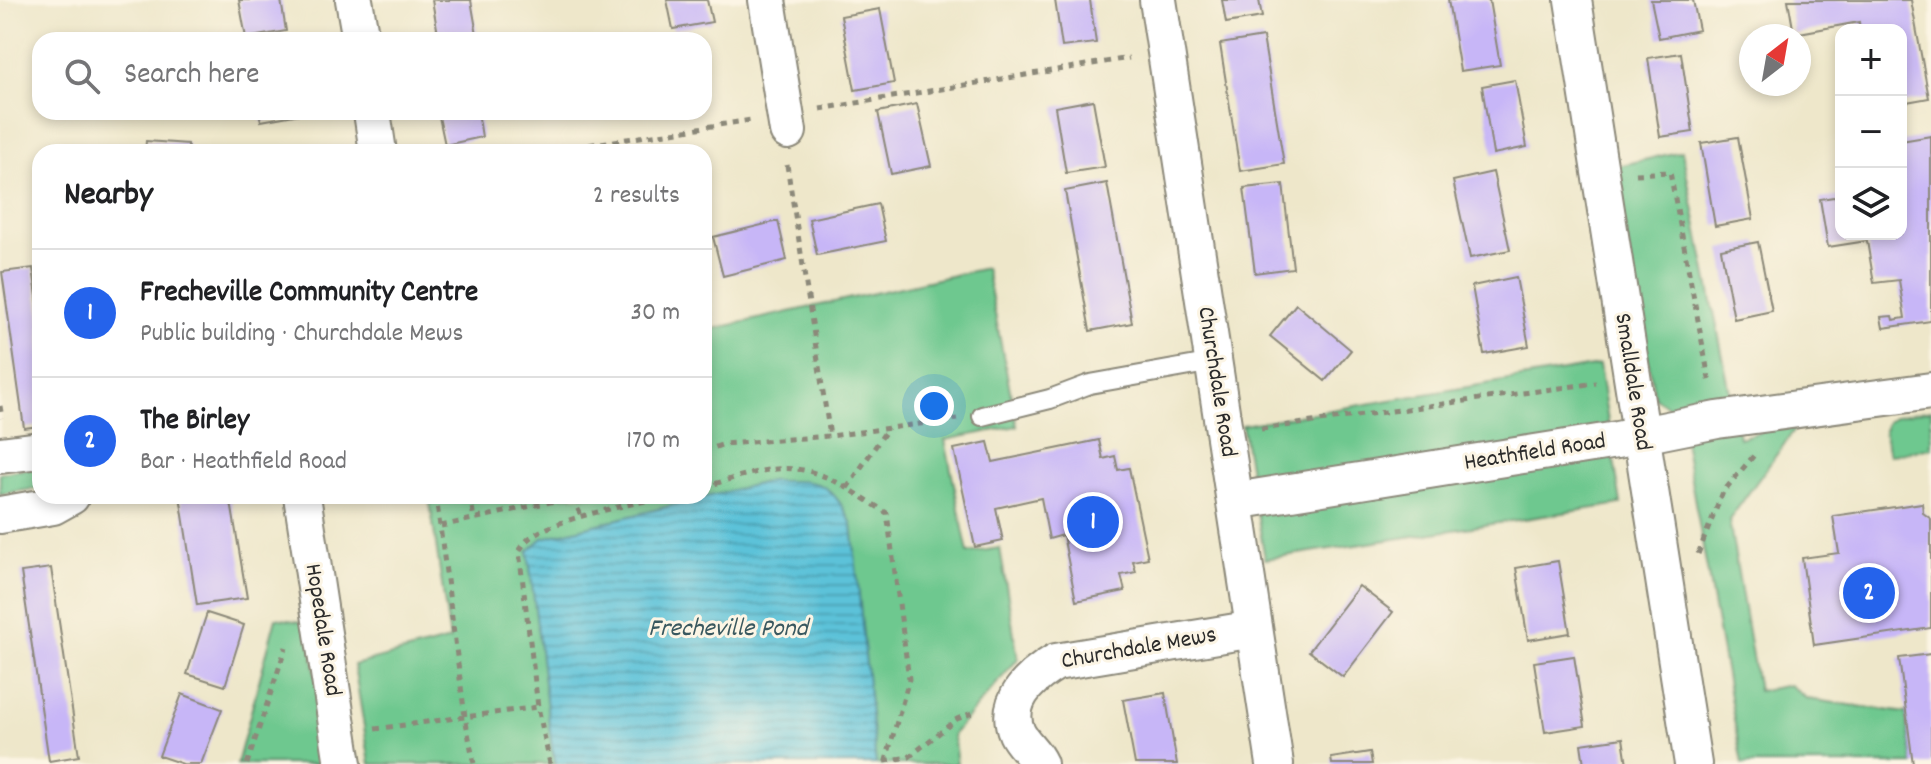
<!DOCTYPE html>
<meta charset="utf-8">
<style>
:root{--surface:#fff;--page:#f6f6f6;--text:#202124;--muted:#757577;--line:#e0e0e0;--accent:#2563eb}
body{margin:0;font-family:Dekko,sans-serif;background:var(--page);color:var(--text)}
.controls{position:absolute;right:24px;top:24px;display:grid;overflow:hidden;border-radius:16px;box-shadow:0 4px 12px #0003}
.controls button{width:72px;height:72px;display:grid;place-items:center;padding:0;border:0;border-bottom:2px solid var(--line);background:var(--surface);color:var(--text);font:40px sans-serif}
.compass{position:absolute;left:1739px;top:24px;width:72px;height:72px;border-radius:50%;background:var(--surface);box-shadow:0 4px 12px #0003;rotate:31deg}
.you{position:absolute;left:934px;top:406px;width:28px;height:28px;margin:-20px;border:6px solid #fff;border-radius:50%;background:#1a73e8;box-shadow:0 0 0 12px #1a73e833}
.badge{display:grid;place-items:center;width:52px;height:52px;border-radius:50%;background:var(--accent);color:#fff;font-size:26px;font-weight:700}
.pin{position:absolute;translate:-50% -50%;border:4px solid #fff;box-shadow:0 2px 8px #0006}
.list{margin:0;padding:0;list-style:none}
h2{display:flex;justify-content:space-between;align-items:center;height:104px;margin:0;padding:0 32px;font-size:34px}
h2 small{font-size:26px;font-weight:400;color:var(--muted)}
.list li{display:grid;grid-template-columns:52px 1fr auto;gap:24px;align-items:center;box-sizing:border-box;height:128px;padding:0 32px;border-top:2px solid var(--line)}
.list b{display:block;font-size:30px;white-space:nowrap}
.list p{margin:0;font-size:26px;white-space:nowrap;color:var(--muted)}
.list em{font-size:26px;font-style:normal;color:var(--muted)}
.icon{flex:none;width:44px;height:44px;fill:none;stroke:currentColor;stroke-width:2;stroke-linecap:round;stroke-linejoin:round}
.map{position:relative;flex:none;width:1931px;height:764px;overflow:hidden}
.search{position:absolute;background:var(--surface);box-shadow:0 4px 12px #0003;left:32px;top:32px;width:680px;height:88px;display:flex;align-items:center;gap:20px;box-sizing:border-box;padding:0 28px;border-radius:24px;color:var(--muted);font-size:30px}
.panel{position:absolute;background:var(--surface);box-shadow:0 4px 12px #0003;left:32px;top:144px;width:680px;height:360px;border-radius:24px}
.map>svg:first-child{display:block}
.green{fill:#6ec88f;stroke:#4c7a5d;stroke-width:2}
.water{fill:url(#water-rules);stroke:#437682;stroke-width:2}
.building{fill:#c7b6f7}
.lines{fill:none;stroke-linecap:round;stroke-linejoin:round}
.service-casing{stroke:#8c897a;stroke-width:22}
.minor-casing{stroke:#8c897a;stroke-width:40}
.path{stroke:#8c897a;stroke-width:5;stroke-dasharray:6 6;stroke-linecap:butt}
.service{stroke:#fff;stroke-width:18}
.minor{stroke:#fff;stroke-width:36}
.labels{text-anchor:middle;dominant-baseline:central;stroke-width:6;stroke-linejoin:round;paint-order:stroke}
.street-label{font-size:24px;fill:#2b2b2b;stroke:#fcf5e5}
.water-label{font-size:26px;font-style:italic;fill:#39585f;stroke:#fcf5e5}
</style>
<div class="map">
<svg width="1931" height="764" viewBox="0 0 1931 764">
<defs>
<pattern id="water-rules" width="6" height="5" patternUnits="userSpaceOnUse" patternTransform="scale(2)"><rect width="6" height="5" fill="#5bc2d9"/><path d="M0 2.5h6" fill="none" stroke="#4b9eb0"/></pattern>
</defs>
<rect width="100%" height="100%" fill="#fcf5e5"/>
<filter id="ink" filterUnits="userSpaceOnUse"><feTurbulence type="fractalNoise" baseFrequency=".0125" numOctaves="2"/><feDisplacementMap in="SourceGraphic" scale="16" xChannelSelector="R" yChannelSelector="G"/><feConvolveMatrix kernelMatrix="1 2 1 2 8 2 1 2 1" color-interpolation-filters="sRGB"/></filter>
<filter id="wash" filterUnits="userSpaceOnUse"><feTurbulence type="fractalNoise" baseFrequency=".006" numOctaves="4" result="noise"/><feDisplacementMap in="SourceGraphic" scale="32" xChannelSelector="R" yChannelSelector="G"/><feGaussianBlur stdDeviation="1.8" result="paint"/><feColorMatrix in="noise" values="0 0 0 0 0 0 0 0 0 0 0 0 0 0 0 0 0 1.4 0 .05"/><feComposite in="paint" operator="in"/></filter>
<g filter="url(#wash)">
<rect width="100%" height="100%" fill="#eee7ca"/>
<g class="green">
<polygon points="1682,151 1739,438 1801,421 1729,520 1758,691 1790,685 1807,699 1906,713 1913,764 1742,764 1679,413 1655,398 1614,167"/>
<polygon points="986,268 1017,426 945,440 968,553 1000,548 1018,659 953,734 957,764 370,764 354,665 450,640 429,496 704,496 704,331"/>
<polygon points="1599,365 1621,504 1265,559 1242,425"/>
<polygon points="1931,410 1931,448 1889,455 1884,431 1887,422 1896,416"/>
<polygon points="40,467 40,488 0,494 0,473"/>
<polygon points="276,618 308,623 329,764 237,764"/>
</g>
<path class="water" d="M769 481C818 481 828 477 852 524L876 764H556L552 749 528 551 543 538Z"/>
<g id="blocks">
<g class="building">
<polygon points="239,0 281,0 286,31 246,38"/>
<polygon points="432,0 471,0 478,40 439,40"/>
<polygon points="667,0 707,0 712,22 673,29"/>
<polygon points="1055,0 1090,0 1096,43 1062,47"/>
<polygon points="1222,0 1259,0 1262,17 1226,23"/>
<polygon points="1448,0 1489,0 1500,65 1460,71"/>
<polygon points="1651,0 1693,0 1699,30 1659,38"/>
<polygon points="1788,0 1911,0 1929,98 1901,103 1901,30 1860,30 1859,22 1794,34"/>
<polygon points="880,9 894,83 855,90 841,16"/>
<polygon points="1263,37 1284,164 1240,171 1220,44"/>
<polygon points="1681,53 1693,132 1660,137 1648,58"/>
<polygon points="1515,80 1527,147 1493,154 1482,86"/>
<polygon points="1093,100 1105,167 1066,173 1055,107"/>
<polygon points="917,104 931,166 891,174 878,112"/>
<polygon points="259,112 300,112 300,114 261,121"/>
<polygon points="438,112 478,112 482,137 445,145"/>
<polygon points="1931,136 1931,321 1883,328 1881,317 1892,316 1893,320 1905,318 1899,280 1874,283 1867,241 1828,247 1820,199 1841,196 1841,234 1901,234 1901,141"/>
<polygon points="1738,137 1753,219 1715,226 1701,143"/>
<polygon points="146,141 188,144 188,152 145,152"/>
<polygon points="685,143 687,152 642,152 642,150"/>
<polygon points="1493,172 1510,250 1470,258 1453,181"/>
<polygon points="1107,183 1132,323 1090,331 1065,191"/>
<polygon points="1283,184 1293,268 1255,273 1244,188"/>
<polygon points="878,204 886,241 817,255 809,219"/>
<polygon points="778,221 787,260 723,276 713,237"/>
<polygon points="1758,242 1772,311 1734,319 1721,249"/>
<polygon points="33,268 40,317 40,426 24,428 2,272"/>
<polygon points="1516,277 1529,346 1484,354 1472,286"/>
<polygon points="1296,304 1351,350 1325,381 1270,336"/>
<polygon points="1099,440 1103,459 1115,456 1118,470 1129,468 1148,558 1133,561 1136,572 1121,575 1125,591 1076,601 1063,535 1049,539 1041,498 996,508 1003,541 975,547 954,449 988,442 993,462"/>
<polygon points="180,496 230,496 247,598 197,605"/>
<polygon points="1922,503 1923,513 1931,519 1931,628 1814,645 1802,558 1839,553 1833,516"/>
<polygon points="1558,561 1570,633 1528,640 1516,568"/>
<polygon points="51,568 79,756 49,761 21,572"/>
<polygon points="1359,586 1393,612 1343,677 1309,651"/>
<polygon points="207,613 244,625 225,686 187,674"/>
<polygon points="1931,654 1931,764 1913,764 1899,658"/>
<polygon points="1574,656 1585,726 1545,732 1534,662"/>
<polygon points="1165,693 1177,764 1135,764 1123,700"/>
<polygon points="182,694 222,709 201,764 183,764 159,756"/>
<polygon points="1623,738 1627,764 1584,764 1581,744"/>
<polygon points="1370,752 1372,764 1332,764 1331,758"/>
</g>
</g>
</g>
<g filter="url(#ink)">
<use href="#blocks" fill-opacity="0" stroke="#8c897a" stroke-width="2"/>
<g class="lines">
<defs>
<polyline id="service" points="982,416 1050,399 1090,384 1213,362"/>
<g id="minor">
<polyline points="354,0 361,40"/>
<polyline points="767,0 788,131"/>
<polyline points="1158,0 1275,764"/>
<polyline points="1573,0 1693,764"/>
<polyline points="372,112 378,152"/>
<polyline points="0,455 40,450"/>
<polyline points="302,496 343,764"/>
<polyline points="1235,501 1617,440 1717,420 1931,391"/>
<polyline points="0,515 53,506 71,496"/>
<path d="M1039 764C1034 752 1022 744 1017 733 1003 701 1032 676 1056 662L1254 629"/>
</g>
</defs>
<use href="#service" class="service-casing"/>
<use href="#minor" class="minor-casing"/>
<g class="path">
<polyline points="820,109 1129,58"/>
<polyline points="542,152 751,120"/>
<polyline points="787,165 830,436"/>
<polyline points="1636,174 1670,172 1710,384"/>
<polyline points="0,406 2,418"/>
<polyline points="1261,429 1596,383"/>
<polyline points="704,451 724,444 830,436 957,419"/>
<path d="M704 487C735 478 771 464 803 470 832 475 863 498 887 513L909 679 885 764"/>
<polyline points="847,488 888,428"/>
<polyline points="436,496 465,717 474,764"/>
<polyline points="470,496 474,518"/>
<polyline points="572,498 582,517"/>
<polyline points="441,526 577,496"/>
<polyline points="1698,554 1723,492 1756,453"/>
<polyline points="375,729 538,707"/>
<polyline points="885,761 909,757 957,719 977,711"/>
<polyline points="247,764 286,647"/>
<path d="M550 764 538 707 519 551C523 546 526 540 531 537 556 518 634 504 667 496"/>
</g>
<use href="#service" class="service"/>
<use href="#minor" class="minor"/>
</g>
</g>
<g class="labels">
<g class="street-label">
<text transform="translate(1216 382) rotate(81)">Churchdale Road</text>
<text transform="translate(1632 382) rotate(81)">Smalldale Road</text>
<text transform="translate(1535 453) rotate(-9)">Heathfield Road</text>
<text transform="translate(322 630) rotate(81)">Hopedale Road</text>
<text transform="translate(1139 649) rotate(-10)">Churchdale Mews</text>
</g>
<g class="water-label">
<text x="728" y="629">Frecheville Pond</text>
</g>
</g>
</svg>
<div class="controls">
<button>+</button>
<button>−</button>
<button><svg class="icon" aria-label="layers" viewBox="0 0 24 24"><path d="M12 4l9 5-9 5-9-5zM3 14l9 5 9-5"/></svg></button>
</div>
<svg class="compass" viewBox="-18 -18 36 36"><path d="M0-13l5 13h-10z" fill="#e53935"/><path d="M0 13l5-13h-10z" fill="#757577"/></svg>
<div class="you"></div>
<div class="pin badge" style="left:1093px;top:522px">1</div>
<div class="pin badge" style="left:1869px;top:593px">2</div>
<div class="search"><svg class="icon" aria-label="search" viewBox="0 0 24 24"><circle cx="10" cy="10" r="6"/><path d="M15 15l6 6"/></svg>Search here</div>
<section class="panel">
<h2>Nearby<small>2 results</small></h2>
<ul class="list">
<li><span class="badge">1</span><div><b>Frecheville Community Centre</b><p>Public building · Churchdale Mews</p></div><em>30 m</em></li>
<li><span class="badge">2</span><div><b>The Birley</b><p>Bar · Heathfield Road</p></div><em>170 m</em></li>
</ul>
</section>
</div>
